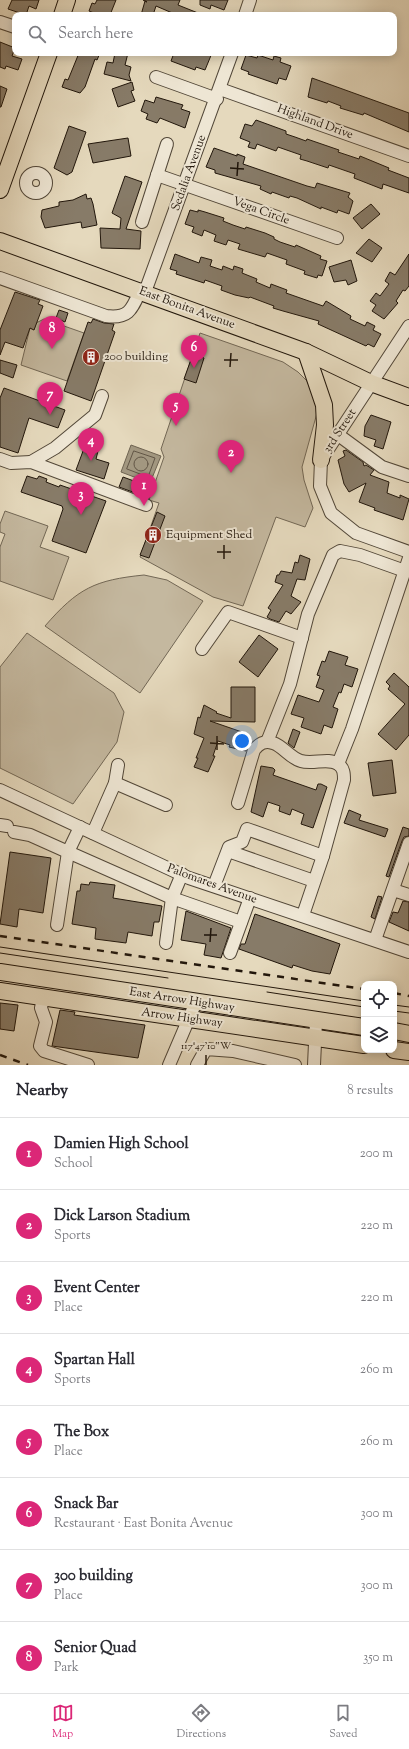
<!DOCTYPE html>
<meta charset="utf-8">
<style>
:root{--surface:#fff;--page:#f7f7f7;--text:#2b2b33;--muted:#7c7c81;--line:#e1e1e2;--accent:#db2777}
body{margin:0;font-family:"Sorts Mill Goudy",serif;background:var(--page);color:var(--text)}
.controls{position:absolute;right:12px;bottom:12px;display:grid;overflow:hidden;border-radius:8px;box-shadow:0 2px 10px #0003}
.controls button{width:36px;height:36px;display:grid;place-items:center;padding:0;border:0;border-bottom:1px solid var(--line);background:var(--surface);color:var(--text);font:20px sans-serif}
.you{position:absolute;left:242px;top:741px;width:14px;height:14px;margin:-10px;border:3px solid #fff;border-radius:50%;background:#1a73e8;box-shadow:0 0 0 6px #1a73e833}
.badge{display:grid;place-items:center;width:26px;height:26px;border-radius:50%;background:var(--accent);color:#fff;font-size:13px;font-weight:700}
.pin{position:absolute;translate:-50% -33px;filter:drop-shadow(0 1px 2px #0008)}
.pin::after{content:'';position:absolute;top:21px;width:14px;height:12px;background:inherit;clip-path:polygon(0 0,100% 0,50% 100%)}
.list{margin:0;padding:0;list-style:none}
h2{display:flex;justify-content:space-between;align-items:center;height:52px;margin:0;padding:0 16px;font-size:17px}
h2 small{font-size:13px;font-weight:400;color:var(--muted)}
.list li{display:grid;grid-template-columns:26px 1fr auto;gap:12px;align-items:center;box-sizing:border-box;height:72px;padding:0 16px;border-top:1px solid var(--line)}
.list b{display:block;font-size:15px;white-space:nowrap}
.list p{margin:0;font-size:13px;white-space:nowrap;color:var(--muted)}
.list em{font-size:13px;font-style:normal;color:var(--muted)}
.icon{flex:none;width:22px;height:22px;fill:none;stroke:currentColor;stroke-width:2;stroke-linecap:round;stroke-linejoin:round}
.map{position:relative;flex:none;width:409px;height:1065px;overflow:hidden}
.search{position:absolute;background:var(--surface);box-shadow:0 2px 10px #0003;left:12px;right:12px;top:12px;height:44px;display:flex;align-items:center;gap:10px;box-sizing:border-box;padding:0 14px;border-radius:8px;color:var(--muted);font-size:15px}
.sheet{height:628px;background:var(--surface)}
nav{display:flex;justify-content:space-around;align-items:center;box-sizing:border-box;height:56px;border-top:1px solid var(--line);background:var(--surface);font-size:11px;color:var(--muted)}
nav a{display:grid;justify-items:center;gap:2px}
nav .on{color:var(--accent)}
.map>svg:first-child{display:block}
.green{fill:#c4b89f;stroke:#726755}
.water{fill:#a29780;stroke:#6e6351}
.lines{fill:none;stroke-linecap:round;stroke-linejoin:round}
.shore{stroke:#625646;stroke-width:1}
.building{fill:#877b68;stroke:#21160b}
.minor-casing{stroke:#524738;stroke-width:14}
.major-casing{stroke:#21160b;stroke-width:18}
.minor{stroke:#eee6d4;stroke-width:12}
.major{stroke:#e5d9bd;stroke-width:16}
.tram{stroke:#21160b;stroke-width:1}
.rail{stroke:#21160b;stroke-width:2.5;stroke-dasharray:7 7;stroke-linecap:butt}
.ticks{fill:none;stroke:#21160b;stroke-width:1.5}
.labels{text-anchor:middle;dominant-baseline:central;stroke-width:4;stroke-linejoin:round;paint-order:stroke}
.street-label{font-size:12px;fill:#21160b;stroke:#eee6d4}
.poi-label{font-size:12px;fill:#21160b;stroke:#eee6d4;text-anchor:start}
.ticks-label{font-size:10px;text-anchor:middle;fill:#21160b;stroke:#eee6d4;stroke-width:4;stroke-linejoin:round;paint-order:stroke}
</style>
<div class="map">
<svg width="409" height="1065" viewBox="0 0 409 1065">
<rect width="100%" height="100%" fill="#e5d9bd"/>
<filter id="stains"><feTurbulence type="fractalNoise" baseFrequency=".005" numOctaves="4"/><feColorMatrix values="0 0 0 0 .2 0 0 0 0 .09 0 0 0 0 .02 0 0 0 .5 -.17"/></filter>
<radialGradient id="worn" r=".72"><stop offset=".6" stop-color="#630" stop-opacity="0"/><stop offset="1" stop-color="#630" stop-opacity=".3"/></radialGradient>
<g class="green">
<polygon points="44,319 84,333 67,381 21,365 30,328 34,330 36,323"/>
<polygon points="200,333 283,362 298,372 307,381 316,402 317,413 302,467 304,480 313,508 305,527 276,517 243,606 213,597 140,557 159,503 149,500 164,457 161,449"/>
<polygon points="5,511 48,526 40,547 69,557 53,600 0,581 0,547 5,534 0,532 0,524"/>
<path d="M144 575 167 580 203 601 140 693 45 626C78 588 95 580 144 575Z"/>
<polygon points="27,633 114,693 124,712 117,742 73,804 0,768 0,667"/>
</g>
<polygon class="water" points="131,445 161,456 150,483 121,472"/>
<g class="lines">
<g class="shore">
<polygon points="134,451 155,458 148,477 127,469"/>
<circle cx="141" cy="464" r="7"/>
</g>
</g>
<g class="building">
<polygon points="12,0 39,0 36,9 29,6 26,15 8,9"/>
<polygon points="97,0 116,0 110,15 99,15 89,11 92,3 95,4"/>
<polygon points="143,0 180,0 178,5 203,15 177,15 156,6 153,15 141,15 145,1 147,2"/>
<polygon points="200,0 228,0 224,10 211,5 210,9 200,5"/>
<polygon points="0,42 15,48 12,56 22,59 18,70 6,66 5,69 0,67"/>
<polygon points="79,53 100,53 97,60 95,59 85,87 80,93 62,87 65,79 68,80"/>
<polygon points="115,53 128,53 125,65 131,67 129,75 131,81 104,74 107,62 113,63"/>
<polygon points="174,53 212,53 205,70 196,67 195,70 171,61"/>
<polygon points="246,55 257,58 258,55 273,60 274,56 281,58 280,62 291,66 286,80 279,78 277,84 248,74 249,72 241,69"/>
<polygon points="312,78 409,113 409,132 364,113 363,115 340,108 341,106 328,101 327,103 308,97"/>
<polygon points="132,82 134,90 131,91 135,101 118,107 112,89"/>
<polygon points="0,86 7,89 1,107 0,107"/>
<polygon points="156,97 183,105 181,109 190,112 185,128 160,118 157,123 146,119 148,114 141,111 145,100 154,103"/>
<polygon points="256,120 286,131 286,134 295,137 306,141 307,139 339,150 338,152 359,159 360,156 389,168 388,170 409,178 409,193 383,184 382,189 354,178 355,174 329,165 328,168 307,161 300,159 301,155 278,147 276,151 257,144 255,149 248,147 250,142 240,138 245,124 252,126"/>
<polygon points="69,126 86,132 72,172 67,175 54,168"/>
<polygon points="128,138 131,156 93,163 88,144"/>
<polygon points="214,148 237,156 237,154 245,157 243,164 307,186 315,188 317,183 350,193 348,197 353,201 349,214 338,210 337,213 321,207 321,209 297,198 290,196 289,198 272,192 271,194 260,189 261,186 254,184 215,173 215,170 206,167"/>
<polygon points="125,176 142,182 126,229 141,231 140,249 101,248 100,228 120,229 121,218 112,213"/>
<polygon points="86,194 87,199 91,198 93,204 97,225 82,228 81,222 45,228 41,217 42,210 59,206 59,202 73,200"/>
<polygon points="371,204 380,214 362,229 353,218"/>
<polygon points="190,210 198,212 198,210 205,212 224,218 223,221 233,225 245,229 246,227 265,233 274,237 274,239 280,242 295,247 296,245 321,256 320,259 327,261 322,276 318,275 317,278 304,274 305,271 286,264 287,260 267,253 265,257 238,249 240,244 228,240 226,245 214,241 216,235 204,230 202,236 192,232 194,227 185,224"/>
<polygon points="369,239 382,248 372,262 356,253"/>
<polygon points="175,254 199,263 201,257 212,260 210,266 222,270 223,266 233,270 234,266 243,269 242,273 257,279 256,282 270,288 271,284 287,290 286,293 323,306 326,301 351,316 350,319 365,326 367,322 375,326 373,330 381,334 374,347 368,344 366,346 318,324 319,321 283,311 273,308 274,306 250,297 249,298 235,295 221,290 222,286 205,280 204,283 176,274 177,271 170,269"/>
<polygon points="409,254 409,286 405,291 403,290 396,301 398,303 384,319 372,311 376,305 370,301 376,293 380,296 389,284 385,281 390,272 395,275"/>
<polygon points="351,260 357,281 348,285 346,280 334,282 329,267"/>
<polygon points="15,292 40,300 38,304 43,306 34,330 30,328 23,348 5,342 0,355 0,330"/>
<polygon points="59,310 68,313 65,322 56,318"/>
<polygon points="93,319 104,323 114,324 112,330 115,332 91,401 64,391 88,322 91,323"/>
<polygon points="193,354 204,358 196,383 184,379"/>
<polygon points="0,360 17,365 13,378 0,373"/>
<polygon points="4,388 65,410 58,428 29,418 18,453 0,447 0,398"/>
<polygon points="371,415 391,422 383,449 374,446 376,440 364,436 365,426"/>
<polygon points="86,443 99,447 96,459 109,463 104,479 76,470"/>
<polygon points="346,450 363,462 364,466 366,465 374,470 370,475 389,482 387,493 400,498 400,495 409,499 403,520 374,510 375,508 359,502 366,483 349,492 344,484 338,460 345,456 343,451"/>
<polygon points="27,476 37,479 39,476 47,479 46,482 59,487 60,485 106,501 86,553 52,541 63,509 62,506 21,492"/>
<polygon points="123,477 153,488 149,498 119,487"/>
<polygon points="157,512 165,516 149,558 140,555"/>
<polygon points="300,555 310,559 305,580 297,579 291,596 301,602 291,614 286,611 279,622 270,619 267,617 271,610 268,608 283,585 275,582 277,575 279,575 281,571 292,573 295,562 298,563"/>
<polygon points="259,635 278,649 258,677 239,662"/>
<polygon points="329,651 348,657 345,665 358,669 352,687 344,684 341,693 339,692 333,707 338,709 332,728 324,725 321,734 301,727 304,718 291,714 298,695 319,702 324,690 316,687 320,676 317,675 322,661 325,662"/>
<polygon points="394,673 409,687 409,735 396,750 378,734 405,704 388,689 390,686 386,682"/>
<polygon points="231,687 255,687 255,722 210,721 242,732 242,734 250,737 246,751 229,747 230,745 218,741 213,756 215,756 208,772 194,767 198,758 196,758 204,738 194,734 198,717 200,718 204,705 217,712 216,713 231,718"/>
<polygon points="293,729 300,732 294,748 288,743"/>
<polygon points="392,760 396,793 373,796 368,763"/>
<polygon points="261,766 273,768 275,770 273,775 316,790 318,784 321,784 327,787 313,828 301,824 304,814 292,809 290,815 279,811 280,806 268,802 263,817 251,812"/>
<polygon points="349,810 361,815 359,820 388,829 385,837 344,823"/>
<polygon points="403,827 409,829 409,836 404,837 402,841 389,877 386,876"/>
<polygon points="10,852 51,858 43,913 19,909 17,927 0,924"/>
<polygon points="90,882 115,885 113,898 162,906 159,922 154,922 152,936 128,932 126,943 95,939 96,928 72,924 77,891 80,891 81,884 89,885"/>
<polygon points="378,896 382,897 375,919 371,917"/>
<polygon points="403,901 409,902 409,931 389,922 393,912 398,913"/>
<polygon points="186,911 231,928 221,958 204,955 206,944 181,940"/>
<polygon points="255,914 340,944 330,974 312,971 293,965 292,968 239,949 241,944 245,944"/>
<polygon points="0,1003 18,1005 14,1031 0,1029"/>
<polygon points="60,1010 75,1012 74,1015 145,1025 138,1058 52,1046"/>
</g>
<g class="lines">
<defs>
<g id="minor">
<polyline points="245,15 250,0"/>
<polyline points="0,22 15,27"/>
<polyline points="156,77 217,99"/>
<polyline points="220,89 409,156"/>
<circle cx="36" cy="183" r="10"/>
<polyline points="157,175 337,238"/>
<polyline points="142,222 167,144"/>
<path d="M0 278 106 316C129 319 132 309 140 291"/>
<polyline points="145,292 232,53"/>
<polyline points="409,326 321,460 320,486 331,513 356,533 409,552"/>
<polyline points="337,434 382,467 409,476"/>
<polyline points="0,459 11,463 31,462 146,505"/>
<polyline points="31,462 55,448 95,415 102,396"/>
<polyline points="202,649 228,612 302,638"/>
<polyline points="267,742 290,684 308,614 333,555 340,551 360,555 405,571"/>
<polyline points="338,764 352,729 409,558"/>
<polyline points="115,783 166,805"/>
<polyline points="0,790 189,878 409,952"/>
<path d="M238 803 254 750C259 744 264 740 273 743 283 746 290 758 301 761 313 765 328 757 338 764 344 768 344 774 344 780L323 856"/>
<polyline points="0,825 7,826"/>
<polyline points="14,832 30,835 68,852 80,827"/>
<polyline points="93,833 115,783 118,765"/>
<polyline points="228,851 314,881"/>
<polyline points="214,886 229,847 242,842 247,829 323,856 303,915"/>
<polyline points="393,890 409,895"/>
<polyline points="57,925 68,852 172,898 182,874"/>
<polyline points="375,940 409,843"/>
<polyline points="166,943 172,898 241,922"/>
<polyline points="230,953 250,898"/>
<polyline points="43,997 41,1008 46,1022 40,1046 44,1051 88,1065"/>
<polyline points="169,1065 196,1002"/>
<polyline points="197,1065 206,1049 233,1051 295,1065"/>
<polyline points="314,1065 316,1021"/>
</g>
<g id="major">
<polyline points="62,15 67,0"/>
<polyline points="0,190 49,53"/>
<polyline points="0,241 306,352 371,383 409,397"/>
<polyline points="306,352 324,405 325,425 321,460"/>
<polyline points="0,972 364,1027"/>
<polyline points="0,991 364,1045"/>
<polyline points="394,1031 409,1034"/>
<polyline points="394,1050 409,1052"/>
</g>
</defs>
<use href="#minor" class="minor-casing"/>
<use href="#major" class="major-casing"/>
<use href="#minor" class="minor"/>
<use href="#major" class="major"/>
<g class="tram">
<polyline points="0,947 364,1001"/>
<polyline points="0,953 168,978"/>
<polyline points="267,992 364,1007"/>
<polyline points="394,1005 409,1007"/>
<polyline points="394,1011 409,1013"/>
</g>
<g class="rail">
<polyline points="0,936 364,989"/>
<polyline points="394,993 409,996"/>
<polyline points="0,1055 28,1065"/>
</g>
</g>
<path class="ticks" d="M230 168 244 169M237 176 238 162M224 360H238M230 367 231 353M217 552H231M224 559V545M210 743 224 744M217 750V736M204 935H217M210 942 211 928M206 1065V1055"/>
<defs>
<symbol id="building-disc" viewBox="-11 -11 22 22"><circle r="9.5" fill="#8f2418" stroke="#eee6d4"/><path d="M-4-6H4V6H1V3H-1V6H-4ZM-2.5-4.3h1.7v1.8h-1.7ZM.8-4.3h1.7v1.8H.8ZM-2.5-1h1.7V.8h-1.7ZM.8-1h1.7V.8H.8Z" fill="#fff"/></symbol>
</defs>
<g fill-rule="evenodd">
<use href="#building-disc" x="81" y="347" width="20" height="20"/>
<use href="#building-disc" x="143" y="525" width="20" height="20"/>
</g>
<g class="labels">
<g class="street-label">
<text transform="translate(315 122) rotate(20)">Highland Drive</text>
<text transform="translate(189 173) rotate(-70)">Sedalia Avenue</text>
<text transform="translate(261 211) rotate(20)">Vega Circle</text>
<text transform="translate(187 308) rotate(20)">East Bonita Avenue</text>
<text transform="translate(340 431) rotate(-57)">3rd Street</text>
<text transform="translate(212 884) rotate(20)">Palomares Avenue</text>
<text transform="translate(182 1000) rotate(9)">East Arrow Highway</text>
<text transform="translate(182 1018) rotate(8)">Arrow Highway</text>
</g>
<g class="poi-label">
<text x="104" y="357">200 building</text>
<text x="166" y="535">Equipment Shed</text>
</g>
</g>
<g class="ticks-label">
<text x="206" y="1049">117°47'10"W</text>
</g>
<rect width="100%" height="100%" filter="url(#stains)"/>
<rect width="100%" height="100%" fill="url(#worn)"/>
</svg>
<div class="controls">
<button><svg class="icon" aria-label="locate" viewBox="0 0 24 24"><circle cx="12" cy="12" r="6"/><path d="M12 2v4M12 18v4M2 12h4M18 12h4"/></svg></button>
<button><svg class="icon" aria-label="layers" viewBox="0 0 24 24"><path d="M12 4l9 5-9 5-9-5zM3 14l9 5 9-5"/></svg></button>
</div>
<div class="you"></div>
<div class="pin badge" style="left:144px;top:506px">1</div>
<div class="pin badge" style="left:231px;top:473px">2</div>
<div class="pin badge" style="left:81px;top:515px">3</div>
<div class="pin badge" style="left:91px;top:461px">4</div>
<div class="pin badge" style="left:176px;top:426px">5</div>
<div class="pin badge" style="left:194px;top:368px">6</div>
<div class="pin badge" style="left:50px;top:415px">7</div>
<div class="pin badge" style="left:52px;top:349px">8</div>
<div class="search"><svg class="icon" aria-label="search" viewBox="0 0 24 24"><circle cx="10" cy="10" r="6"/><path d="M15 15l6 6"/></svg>Search here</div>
</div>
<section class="sheet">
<h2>Nearby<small>8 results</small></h2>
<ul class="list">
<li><span class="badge">1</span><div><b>Damien High School</b><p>School</p></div><em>200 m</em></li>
<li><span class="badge">2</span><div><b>Dick Larson Stadium</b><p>Sports</p></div><em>220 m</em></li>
<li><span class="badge">3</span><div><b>Event Center</b><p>Place</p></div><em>220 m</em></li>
<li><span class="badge">4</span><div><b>Spartan Hall</b><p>Sports</p></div><em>260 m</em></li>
<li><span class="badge">5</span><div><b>The Box</b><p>Place</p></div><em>260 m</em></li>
<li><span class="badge">6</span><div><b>Snack Bar</b><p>Restaurant · East Bonita Avenue</p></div><em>300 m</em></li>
<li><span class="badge">7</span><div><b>300 building</b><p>Place</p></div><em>300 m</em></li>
<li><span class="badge">8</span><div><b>Senior Quad</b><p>Park</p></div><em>350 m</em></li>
</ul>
</section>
<nav>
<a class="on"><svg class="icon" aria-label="map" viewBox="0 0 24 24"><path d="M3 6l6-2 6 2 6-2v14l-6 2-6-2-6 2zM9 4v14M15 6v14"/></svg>Map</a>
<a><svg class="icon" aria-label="directions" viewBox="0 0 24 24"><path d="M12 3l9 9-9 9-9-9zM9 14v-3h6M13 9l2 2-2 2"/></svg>Directions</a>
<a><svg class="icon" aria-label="saved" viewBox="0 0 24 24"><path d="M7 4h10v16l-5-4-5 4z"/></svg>Saved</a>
</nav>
